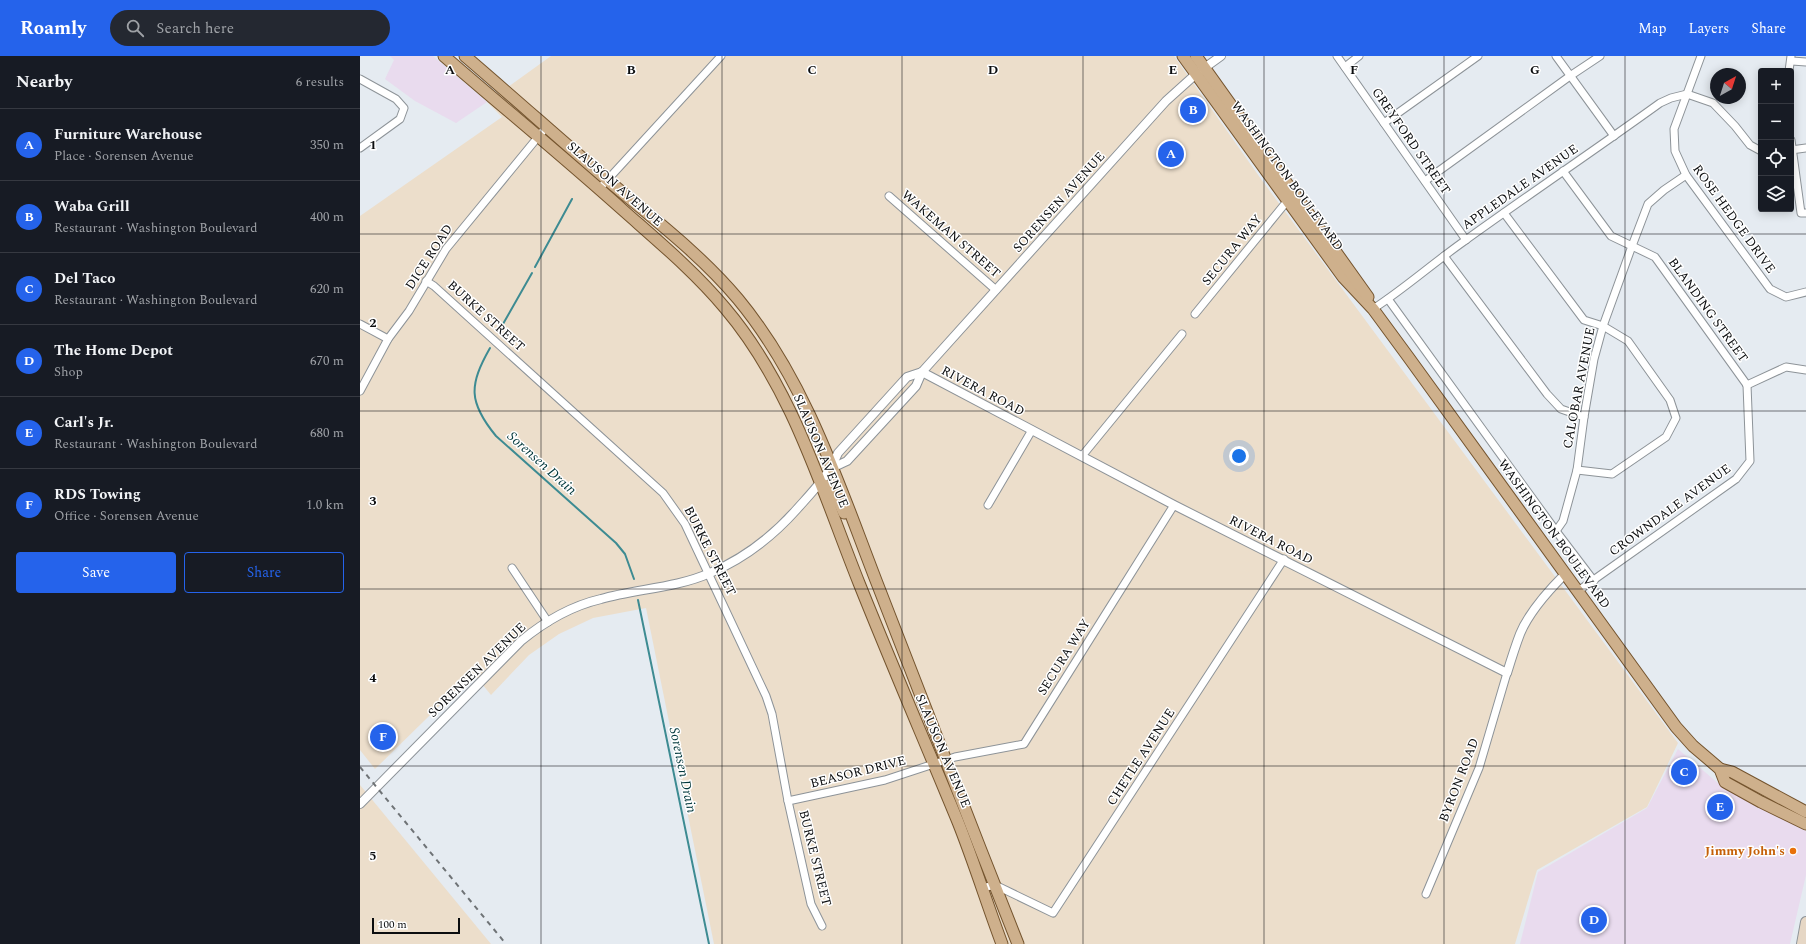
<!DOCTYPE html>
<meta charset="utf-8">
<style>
:root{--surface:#171b24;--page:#242831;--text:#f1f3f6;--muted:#9ea1a6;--line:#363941;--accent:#2563eb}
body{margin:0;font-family:Spectral,serif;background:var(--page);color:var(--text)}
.controls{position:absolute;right:12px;top:12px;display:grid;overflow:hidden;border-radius:4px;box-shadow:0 2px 10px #0003}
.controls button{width:36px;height:36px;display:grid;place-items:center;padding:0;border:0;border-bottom:1px solid var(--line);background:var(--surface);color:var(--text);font:20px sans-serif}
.compass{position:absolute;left:1350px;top:12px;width:36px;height:36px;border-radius:50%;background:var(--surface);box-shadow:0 2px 10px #0003;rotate:39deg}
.scale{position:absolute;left:12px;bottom:10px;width:88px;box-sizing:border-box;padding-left:4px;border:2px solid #0b0d0f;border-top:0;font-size:11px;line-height:14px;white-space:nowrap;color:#0b0d0f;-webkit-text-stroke:3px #fff;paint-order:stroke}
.you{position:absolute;left:879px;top:400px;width:14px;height:14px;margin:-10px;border:3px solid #fff;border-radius:50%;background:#1a73e8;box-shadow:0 0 0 6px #1a73e833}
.badge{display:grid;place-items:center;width:26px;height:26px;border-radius:50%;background:var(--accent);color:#fff;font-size:13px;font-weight:700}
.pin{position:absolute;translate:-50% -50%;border:2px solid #fff;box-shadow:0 1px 4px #0006}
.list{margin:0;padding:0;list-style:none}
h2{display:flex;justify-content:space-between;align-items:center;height:52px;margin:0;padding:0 16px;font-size:17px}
h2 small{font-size:13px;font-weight:400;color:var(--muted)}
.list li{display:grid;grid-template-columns:26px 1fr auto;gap:12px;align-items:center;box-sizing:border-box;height:72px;padding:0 16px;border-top:1px solid var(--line)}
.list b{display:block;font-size:15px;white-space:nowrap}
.list p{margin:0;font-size:13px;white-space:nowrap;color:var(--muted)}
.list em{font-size:13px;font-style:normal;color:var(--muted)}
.actions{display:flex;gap:8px;padding:12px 16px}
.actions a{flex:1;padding:9px 0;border:1px solid var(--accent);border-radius:4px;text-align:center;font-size:14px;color:var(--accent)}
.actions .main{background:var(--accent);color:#fff}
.icon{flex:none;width:22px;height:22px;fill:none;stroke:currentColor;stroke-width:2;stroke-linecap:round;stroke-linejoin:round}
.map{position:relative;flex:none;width:1446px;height:888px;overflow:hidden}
header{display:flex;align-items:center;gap:24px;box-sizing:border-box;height:56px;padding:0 20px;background:var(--accent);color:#fff}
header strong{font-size:19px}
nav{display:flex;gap:22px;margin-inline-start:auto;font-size:14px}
.search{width:280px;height:36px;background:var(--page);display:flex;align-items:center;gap:10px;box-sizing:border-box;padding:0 14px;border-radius:22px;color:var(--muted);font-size:15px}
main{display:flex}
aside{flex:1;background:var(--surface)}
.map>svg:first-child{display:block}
.commercial{fill:#e9dbee}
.industrial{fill:#ecdecb}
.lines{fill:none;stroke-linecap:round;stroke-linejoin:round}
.stream{stroke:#3d8b92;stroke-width:2}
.minor-casing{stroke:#8d9398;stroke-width:9}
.tertiary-casing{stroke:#8d9398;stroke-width:10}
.secondary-casing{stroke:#8d9398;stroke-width:12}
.primary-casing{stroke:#74542e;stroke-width:13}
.minor{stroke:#fff;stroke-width:7}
.tertiary{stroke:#fff;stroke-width:8}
.secondary{stroke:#e6d7c5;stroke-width:10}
.primary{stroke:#ceb08c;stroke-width:11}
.rail{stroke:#6f7376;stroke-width:2;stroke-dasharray:5 5;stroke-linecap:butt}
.grid{fill:none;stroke:#0b0d0f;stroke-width:1;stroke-opacity:0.55}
.food-dot{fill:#e8710a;stroke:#fff;stroke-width:1.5}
.labels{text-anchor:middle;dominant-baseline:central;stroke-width:3;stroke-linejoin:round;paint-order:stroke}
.street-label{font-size:13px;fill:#0b0d0f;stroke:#fff}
.food-label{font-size:13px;font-weight:bold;fill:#c56008;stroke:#fff;text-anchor:end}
.water-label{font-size:14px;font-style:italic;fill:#01373b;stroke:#fff}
.grid-label{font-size:13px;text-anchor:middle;font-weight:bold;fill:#0b0d0f;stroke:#fff;stroke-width:3;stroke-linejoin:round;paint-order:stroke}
</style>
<header>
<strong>Roamly</strong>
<div class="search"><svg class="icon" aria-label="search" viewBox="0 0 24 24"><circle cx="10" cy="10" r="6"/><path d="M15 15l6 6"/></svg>Search here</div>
<nav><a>Map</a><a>Layers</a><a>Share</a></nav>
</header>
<main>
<aside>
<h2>Nearby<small>6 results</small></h2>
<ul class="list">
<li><span class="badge">A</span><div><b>Furniture Warehouse</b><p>Place · Sorensen Avenue</p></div><em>350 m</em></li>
<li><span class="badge">B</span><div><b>Waba Grill</b><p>Restaurant · Washington Boulevard</p></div><em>400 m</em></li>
<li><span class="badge">C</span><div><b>Del Taco</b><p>Restaurant · Washington Boulevard</p></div><em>620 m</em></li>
<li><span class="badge">D</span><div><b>The Home Depot</b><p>Shop</p></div><em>670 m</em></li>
<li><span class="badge">E</span><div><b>Carl's Jr.</b><p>Restaurant · Washington Boulevard</p></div><em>680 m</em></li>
<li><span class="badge">F</span><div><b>RDS Towing</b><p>Office · Sorensen Avenue</p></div><em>1.0 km</em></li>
</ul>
<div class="actions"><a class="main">Save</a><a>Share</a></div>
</aside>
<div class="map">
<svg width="1446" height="888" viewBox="0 0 1446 888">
<rect width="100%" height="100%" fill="#e5ebf1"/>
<g class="commercial">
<polygon points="30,0 73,0 127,46 96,67 55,45 25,23 34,4"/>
<polygon points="1318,693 1359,728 1446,775 1446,819 1430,888 1160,888 1178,816 1287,752"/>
</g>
<g class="industrial">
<polygon points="191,0 814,0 901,123 1318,687 1287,751 1177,814 1155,888 354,888 286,552 233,562 199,578 169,599 131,639 113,617 15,713 0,694 0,160 142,61 127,46"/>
<polygon points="0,729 131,888 0,888"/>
</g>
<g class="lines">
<g class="stream">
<polyline points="175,211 212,143"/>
<polyline points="139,275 172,217"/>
<path d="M130 292C109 329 108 346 136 380L256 487 265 498 274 523"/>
<polyline points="278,544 349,888"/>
</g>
<defs>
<g id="minor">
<polyline points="977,0 1106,184"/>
<polyline points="1196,0 1254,80"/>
<polyline points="1341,0 1314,73 1315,95 1326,119 1410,233 1426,241 1446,236"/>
<polyline points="1432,5 1446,6"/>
<polyline points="985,11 999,0"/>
<polyline points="1429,15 1431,0"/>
<polyline points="0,23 36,43 44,52 40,63 0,92"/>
<polyline points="1024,67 1118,0"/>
<polyline points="1431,84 1441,157 1446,157"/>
<polyline points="1431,94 1446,92"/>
<polyline points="1203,115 1251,180 1295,201 1387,329"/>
<polyline points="1065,125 1210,20 1240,0"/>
<polyline points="240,132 361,0"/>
<polyline points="529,140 636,234"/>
<polyline points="1144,157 1224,264 1243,270 1268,285 1310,344 1316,362 1306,381 1252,418 1217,414"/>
<polyline points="1084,200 1187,338 1201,353 1224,361"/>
<polyline points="66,225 74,230 303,437 325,468 406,640 412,658 428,745 451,848 462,870"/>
<polyline points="1028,243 1196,475 1234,525"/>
<path d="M1013 253C1044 233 1072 208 1103 186 1168 139 1235 94 1300 47L1311 42 1327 38 1353 47 1375 70 1390 89 1401 95"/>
<polyline points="835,258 928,144"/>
<polyline points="0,268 28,283"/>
<polyline points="1387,329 1426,311 1446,314"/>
<polyline points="0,335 28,283 49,255 86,193 187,70"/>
<polyline points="722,400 822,278"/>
<polyline points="628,449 672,374"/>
<polyline points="1196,475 1203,465 1217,414 1224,361 1234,303 1243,270 1272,190 1288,148 1304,134 1326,119"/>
<polyline points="152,512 188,566"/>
<polyline points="1218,535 1376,423 1390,405 1387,329"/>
<polyline points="428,745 525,724 595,701 664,688 814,449"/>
<polyline points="622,832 635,829 693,857 924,503"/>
<polyline points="1066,838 1119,712 1147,617"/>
</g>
<g id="tertiary">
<path d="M562 316 814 449 1147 617C1151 604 1155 591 1160 578 1169 556 1188 535 1205 518"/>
<polyline points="472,412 487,405 556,330 562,316 806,45 836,18 861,0"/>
<path d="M0 748 161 585C184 566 211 550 241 543 276 533 316 532 350 517 383 503 413 480 437 453 453 435 469 419 478 397L547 321 562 316"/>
</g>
<polyline id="secondary" points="1442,888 1446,866"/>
<g id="primary">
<path d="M84 0C144 52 205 102 264 155 299 186 335 216 365 252 432 331 461 432 499 527 531 607 565 686 598 766 614 806 627 848 642 888"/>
<path d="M105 0C154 42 202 85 251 127 295 164 341 199 378 243 446 325 479 429 517 527 564 647 610 768 658 888"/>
<polyline points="823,0 983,221 1013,253 1049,302 1316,671 1333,690 1360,713 1365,726 1401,746 1446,768"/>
<polyline points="836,0 1008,241"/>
<polyline points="464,429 479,446 484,457"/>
<polyline points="1360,713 1372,716 1446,756"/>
</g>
</defs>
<use href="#minor" class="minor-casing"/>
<use href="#tertiary" class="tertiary-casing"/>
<use href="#secondary" class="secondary-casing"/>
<use href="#primary" class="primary-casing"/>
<use href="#minor" class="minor"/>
<use href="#tertiary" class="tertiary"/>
<use href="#secondary" class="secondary"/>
<use href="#primary" class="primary"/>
<polyline class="rail" points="0,711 146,888"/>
</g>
<path class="grid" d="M181 0V888M362 0V888M542 0V888M723 0V888M904 0V888M1084 0V888M1265 0V888M0 178H1446M0 355H1446M0 533H1446M0 710H1446"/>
<circle class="food-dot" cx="1433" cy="795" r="4"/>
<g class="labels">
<g class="street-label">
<text transform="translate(1051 85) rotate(55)">GREYFORD STREET</text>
<text transform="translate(927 120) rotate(54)">WASHINGTON BOULEVARD</text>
<text transform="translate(255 128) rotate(41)">SLAUSON AVENUE</text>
<text transform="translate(1160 131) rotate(-35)">APPLEDALE AVENUE</text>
<text transform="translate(699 146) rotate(-48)">SORENSEN AVENUE</text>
<text transform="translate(1374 163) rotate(54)">ROSE HEDGE DRIVE</text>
<text transform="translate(591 178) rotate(41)">WAKEMAN STREET</text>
<text transform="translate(872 194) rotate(-51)">SECURA WAY</text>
<text transform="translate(69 201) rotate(-57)">DICE ROAD</text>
<text transform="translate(1348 254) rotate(54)">BLANDING STREET</text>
<text transform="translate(126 260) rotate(42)">BURKE STREET</text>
<text transform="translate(1219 332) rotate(-79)">CALOBAR AVENUE</text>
<text transform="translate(623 335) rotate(28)">RIVERA ROAD</text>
<text transform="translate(461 395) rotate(67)">SLAUSON AVENUE</text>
<text transform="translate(1310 454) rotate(-36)">CROWNDALE AVENUE</text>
<text transform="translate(1194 478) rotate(54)">WASHINGTON BOULEVARD</text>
<text transform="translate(911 484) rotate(27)">RIVERA ROAD</text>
<text transform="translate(350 495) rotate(63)">BURKE STREET</text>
<text transform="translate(704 601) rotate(-58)">SECURA WAY</text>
<text transform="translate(117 614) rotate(-44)">SORENSEN AVENUE</text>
<text transform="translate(583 695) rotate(67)">SLAUSON AVENUE</text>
<text transform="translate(781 701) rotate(-57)">CHETLE AVENUE</text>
<text transform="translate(498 716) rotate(-14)">BEASOR DRIVE</text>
<text transform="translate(1099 724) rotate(-69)">BYRON ROAD</text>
<text transform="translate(455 802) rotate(76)">BURKE STREET</text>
</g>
<g class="food-label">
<text x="1425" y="795">Jimmy John's</text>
</g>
<g class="water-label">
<text transform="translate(182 407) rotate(42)">Sorensen Drain</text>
<text transform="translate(323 714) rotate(78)">Sorensen Drain</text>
</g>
</g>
<g class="grid-label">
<text x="90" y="18">A</text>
<text x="271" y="18">B</text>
<text x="452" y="18">C</text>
<text x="633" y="18">D</text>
<text x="813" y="18">E</text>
<text x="994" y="18">F</text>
<text x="1175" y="18">G</text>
<text x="13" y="93">1</text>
<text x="13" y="271">2</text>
<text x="13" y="449">3</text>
<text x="13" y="626">4</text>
<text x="13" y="804">5</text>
</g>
</svg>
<div class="controls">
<button>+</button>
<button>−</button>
<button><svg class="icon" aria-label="locate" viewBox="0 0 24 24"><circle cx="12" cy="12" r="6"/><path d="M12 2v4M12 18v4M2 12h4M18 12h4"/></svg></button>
<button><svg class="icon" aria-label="layers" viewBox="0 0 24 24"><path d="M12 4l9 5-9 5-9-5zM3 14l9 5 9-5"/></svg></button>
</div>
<svg class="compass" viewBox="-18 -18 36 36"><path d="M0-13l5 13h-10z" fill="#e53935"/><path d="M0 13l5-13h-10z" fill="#9ea1a6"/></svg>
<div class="scale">100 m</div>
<div class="you"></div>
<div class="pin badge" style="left:811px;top:98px">A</div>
<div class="pin badge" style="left:833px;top:54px">B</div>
<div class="pin badge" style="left:1324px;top:716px">C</div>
<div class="pin badge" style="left:1234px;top:864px">D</div>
<div class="pin badge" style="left:1360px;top:751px">E</div>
<div class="pin badge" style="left:23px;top:681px">F</div>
</div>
</main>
